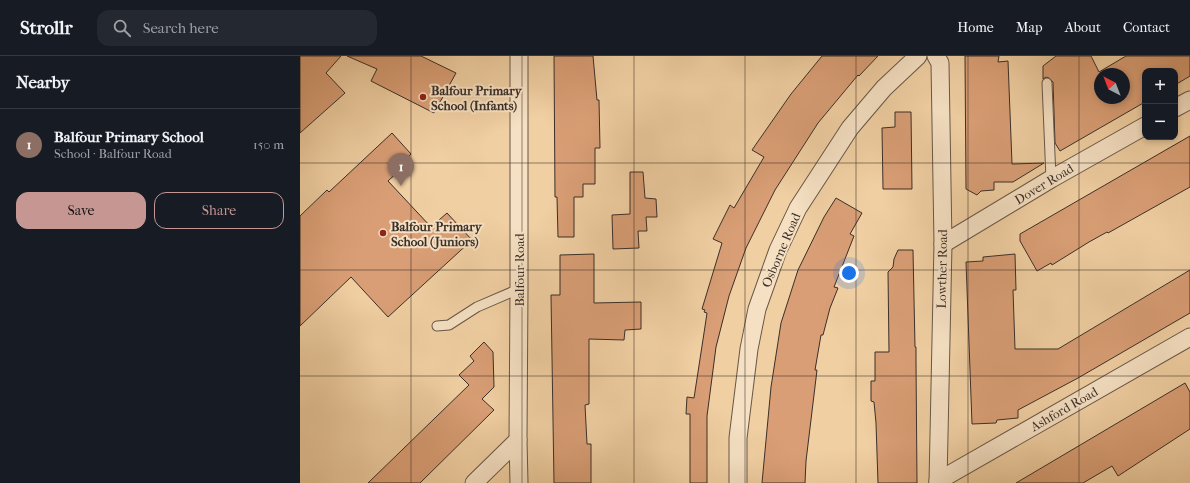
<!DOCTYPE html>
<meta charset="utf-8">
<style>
:root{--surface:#171b24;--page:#242831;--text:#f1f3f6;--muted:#9ea1a6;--line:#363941;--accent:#c59692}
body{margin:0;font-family:"IM FELL French Canon",serif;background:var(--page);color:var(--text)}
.controls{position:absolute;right:12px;top:12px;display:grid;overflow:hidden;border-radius:8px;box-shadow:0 2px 6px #0003}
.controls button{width:36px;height:36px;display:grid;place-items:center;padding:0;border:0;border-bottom:1px solid var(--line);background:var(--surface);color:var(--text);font:20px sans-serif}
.compass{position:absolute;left:794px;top:12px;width:36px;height:36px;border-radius:50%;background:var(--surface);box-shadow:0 2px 6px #0003;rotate:318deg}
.you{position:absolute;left:549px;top:217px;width:14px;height:14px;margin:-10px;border:3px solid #fff;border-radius:50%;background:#1a73e8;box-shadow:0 0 0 6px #1a73e833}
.badge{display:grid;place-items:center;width:26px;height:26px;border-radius:50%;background:var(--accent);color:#fff;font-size:13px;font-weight:700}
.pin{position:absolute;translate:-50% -33px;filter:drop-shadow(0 1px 2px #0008)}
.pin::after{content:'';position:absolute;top:21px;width:14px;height:12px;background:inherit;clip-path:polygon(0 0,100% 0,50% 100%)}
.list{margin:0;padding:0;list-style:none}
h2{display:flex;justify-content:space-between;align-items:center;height:52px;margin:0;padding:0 16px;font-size:17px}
h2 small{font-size:13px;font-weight:400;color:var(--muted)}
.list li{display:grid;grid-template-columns:26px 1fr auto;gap:12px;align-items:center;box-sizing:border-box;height:72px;padding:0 16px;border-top:1px solid var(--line)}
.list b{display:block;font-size:15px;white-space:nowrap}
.list p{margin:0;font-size:13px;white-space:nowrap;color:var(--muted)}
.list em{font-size:13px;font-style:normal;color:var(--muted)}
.actions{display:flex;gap:8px;padding:12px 16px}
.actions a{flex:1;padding:9px 0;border:1px solid var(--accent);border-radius:12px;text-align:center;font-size:14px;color:var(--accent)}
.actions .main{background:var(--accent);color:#111}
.icon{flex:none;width:22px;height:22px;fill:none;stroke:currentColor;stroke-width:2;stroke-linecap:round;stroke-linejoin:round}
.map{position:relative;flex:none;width:890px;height:427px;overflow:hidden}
header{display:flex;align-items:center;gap:24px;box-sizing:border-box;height:56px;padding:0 20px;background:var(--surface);border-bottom:1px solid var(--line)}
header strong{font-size:19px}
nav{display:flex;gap:22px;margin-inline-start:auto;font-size:14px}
.search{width:280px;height:36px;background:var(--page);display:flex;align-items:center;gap:10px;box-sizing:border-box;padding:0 14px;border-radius:12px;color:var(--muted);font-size:15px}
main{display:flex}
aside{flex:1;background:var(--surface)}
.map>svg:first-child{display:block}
.building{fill:#d99e75;stroke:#3b2f29;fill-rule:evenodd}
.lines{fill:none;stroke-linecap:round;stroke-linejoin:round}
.lane-casing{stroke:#685747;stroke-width:11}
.street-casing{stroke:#685747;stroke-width:19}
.lane{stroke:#f5e0c3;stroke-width:9}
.street{stroke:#f5e0c3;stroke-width:17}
.grid{fill:none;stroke:#3b2f29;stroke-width:1;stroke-opacity:0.55}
.poi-dot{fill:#8f2418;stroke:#f5e0c3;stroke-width:1.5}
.labels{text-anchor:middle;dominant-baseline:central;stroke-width:4;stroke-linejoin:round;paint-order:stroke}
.poi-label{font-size:13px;font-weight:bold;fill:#3b2f29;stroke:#f5e0c3;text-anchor:start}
.street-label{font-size:13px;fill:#3b2f29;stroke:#f5e0c3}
</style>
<header>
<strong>Strollr</strong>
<div class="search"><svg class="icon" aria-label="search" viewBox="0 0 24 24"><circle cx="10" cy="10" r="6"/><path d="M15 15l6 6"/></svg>Search here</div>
<nav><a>Home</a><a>Map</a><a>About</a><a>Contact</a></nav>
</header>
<main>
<aside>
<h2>Nearby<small></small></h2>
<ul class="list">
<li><span class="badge" style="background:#8d6e63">1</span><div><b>Balfour Primary School</b><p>School · Balfour Road</p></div><em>150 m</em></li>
</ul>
<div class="actions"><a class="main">Save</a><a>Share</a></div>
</aside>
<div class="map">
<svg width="890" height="427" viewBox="0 0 890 427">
<rect width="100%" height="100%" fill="#f0cfa2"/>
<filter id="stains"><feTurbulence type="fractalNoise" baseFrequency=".005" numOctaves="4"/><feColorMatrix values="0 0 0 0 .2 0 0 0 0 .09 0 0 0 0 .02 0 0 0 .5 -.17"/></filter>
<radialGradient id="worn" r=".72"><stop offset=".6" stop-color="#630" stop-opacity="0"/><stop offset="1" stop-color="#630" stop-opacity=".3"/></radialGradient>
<g class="building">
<polygon points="0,0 41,0 26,17 45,37 0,77"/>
<polygon points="47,0 121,0 156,17 134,57 71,25 77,13"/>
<polygon points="254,0 293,0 297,44 299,44 300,92 295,92 295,128 283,128 283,141 274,141 274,181 258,181 257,141 255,141"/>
<polygon points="522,0 578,0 559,20 558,19 518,67 475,134 446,192 429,240 416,291 407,360 407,427 390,427 390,358 386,358 387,341 394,342 404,277 407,257 404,256 405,254 402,253 422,187 413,183 430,149 434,152 464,101 452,94 491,38"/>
<polygon points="665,0 699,0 698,6 708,5 712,108 744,107 713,126 694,126 694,134 681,135 677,139 666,133"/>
<path d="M756 0H791L799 16 826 0H890V20L875 29V15H845V46L760 95 755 87 753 26 749 22 746 21 743 23V10ZM800 18H824V42H800Z"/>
<polygon points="595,56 611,56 612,133 583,133 582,72 595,71"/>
<polygon points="92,77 111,98 99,111 101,113 88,125 131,171 147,157 172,184 88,261 51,221 0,270 0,160 27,134 29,136"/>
<polygon points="890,80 890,131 808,177 807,176 789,186 752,209 751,207 737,215 720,185 720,178"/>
<polygon points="330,116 343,116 345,142 356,143 357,161 346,161 347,175 338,175 339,192 313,193 312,159 330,158"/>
<polygon points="536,142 562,157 550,178 554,180 534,231 538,232 530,252 523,279 521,279 515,314 517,314 506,405 505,427 462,427 471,331 481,267 498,214 524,161"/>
<polygon points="598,194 613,194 615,291 616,291 616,306 617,427 578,427 576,367 574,346 571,345 571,325 575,325 575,296 589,296 588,216 593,211 594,203"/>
<polygon points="294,198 294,247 341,246 341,273 325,274 324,284 289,283 289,348 285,349 287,388 291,388 291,427 254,427 251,239 260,239 260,199"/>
<polygon points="715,198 716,234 713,234 715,293 758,293 890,214 890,257 778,322 718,354 718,362 697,364 696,367 672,368 666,206 683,205 683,201"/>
<polygon points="184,286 193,296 194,331 182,343 194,354 120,427 68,427 169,329 159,319 174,305 170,300"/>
<polygon points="885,327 890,336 890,373 818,420 812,410 783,427 716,427"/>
</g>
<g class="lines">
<defs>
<g id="lane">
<polyline points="747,27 751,123"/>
<polyline points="137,270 149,269 177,251 219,233"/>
</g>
<g id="street">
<polyline points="219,0 219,233 218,384 219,427"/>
<polyline points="636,0 640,7 643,188 638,427"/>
<polyline points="875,52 890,44"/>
<polyline points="643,188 751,123 845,70"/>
<polyline points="638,425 890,281"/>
<polyline points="174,427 218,384"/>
<polyline points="438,427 438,382 449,293 457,253 478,194 498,152 550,72 584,32 618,0"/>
</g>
</defs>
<use href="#lane" class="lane-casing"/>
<use href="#street" class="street-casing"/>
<use href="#lane" class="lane"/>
<use href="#street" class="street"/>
</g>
<path class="grid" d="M111 0V427M222 0V427M334 0V427M445 0V427M556 0V427M668 0V427M779 0V427M0 107H890M0 214H890M0 320H890"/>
<g class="poi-dot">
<circle cx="123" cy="41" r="4"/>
<circle cx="83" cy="177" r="4"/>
</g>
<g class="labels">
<g class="poi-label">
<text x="131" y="34">Balfour Primary<tspan x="131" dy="15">School (Infants)</tspan></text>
<text x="91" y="170">Balfour Primary<tspan x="91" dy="15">School (Juniors)</tspan></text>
</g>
<g class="street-label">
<text transform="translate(744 128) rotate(-31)">Dover Road</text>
<text transform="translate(481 194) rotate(-67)">Osborne Road</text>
<text transform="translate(642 213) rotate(-89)">Lowther Road</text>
<text transform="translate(219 214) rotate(-90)">Balfour Road</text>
<text transform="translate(764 353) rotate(-30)">Ashford Road</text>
</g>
</g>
<rect width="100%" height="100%" filter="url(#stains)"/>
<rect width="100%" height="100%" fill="url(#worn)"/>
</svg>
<div class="controls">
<button>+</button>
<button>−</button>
</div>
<svg class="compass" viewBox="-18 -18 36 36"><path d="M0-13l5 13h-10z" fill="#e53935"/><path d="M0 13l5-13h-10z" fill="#9ea1a6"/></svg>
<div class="you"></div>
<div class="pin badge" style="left:101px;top:130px;background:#8d6e63">1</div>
</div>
</main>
